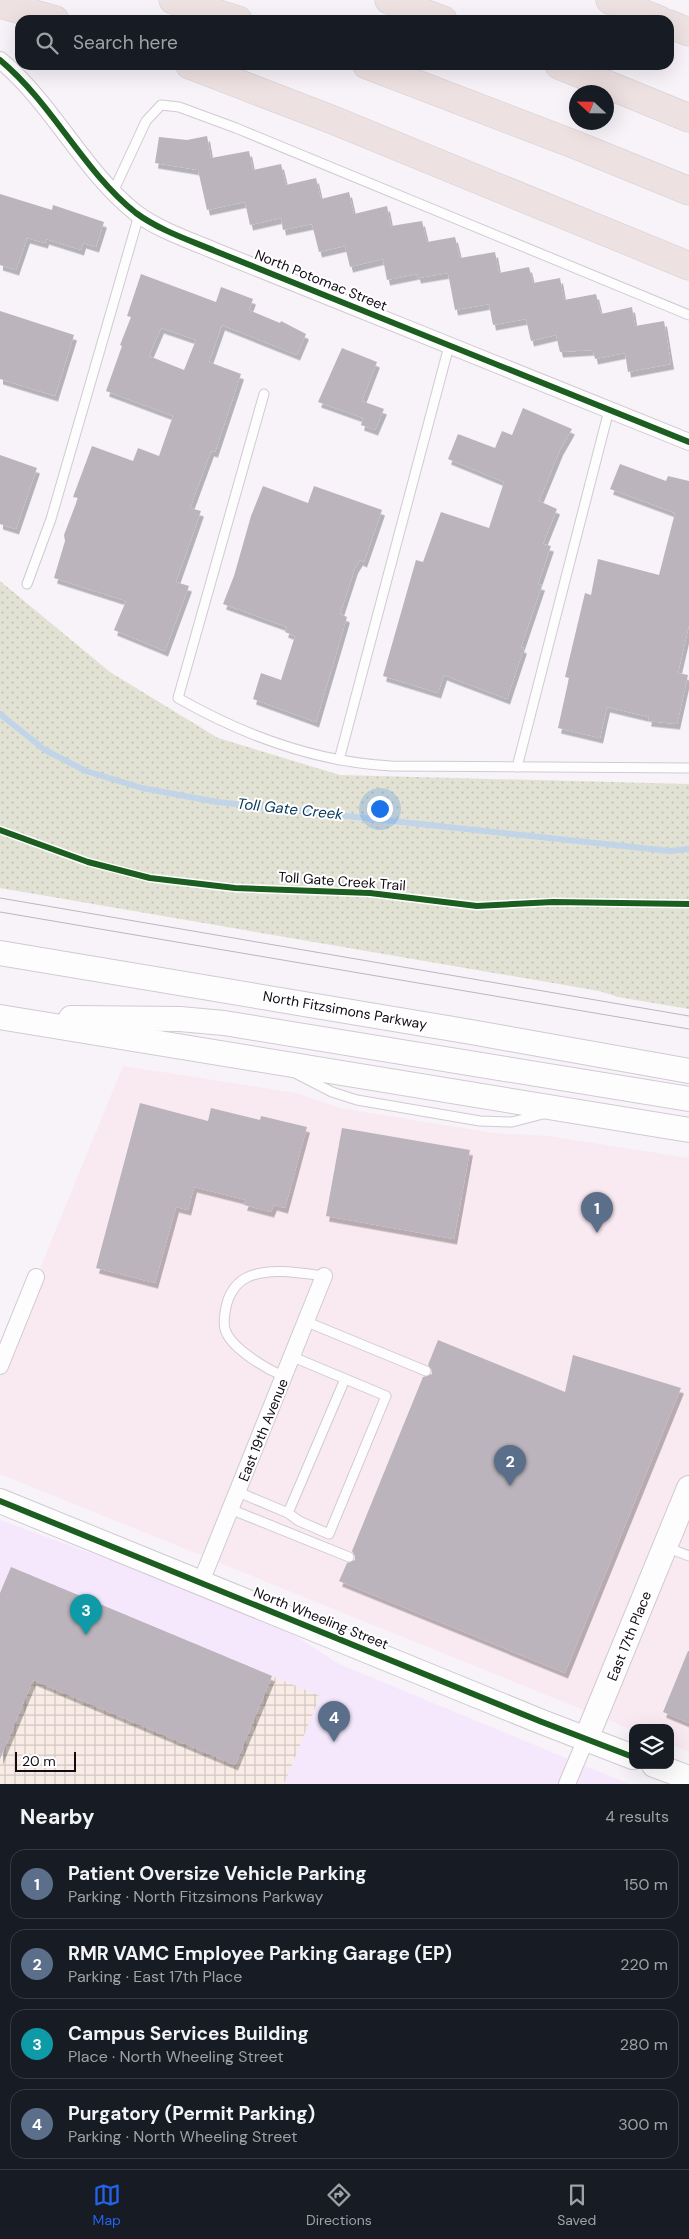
<!DOCTYPE html>
<meta charset="utf-8">
<style>
:root{--surface:#171b24;--page:#242831;--text:#f1f3f6;--muted:#9ea1a6;--line:#363941;--accent:#2563eb}
body{margin:0;font-family:"DM Sans",sans-serif;background:var(--page);color:var(--text)}
.controls{position:absolute;right:15px;bottom:15px;display:grid;overflow:hidden;border-radius:10px;box-shadow:0 5px 20px #0002}
.controls button{width:45px;height:45px;display:grid;place-items:center;padding:0;border:0;border-bottom:1px solid var(--line);background:var(--surface);color:var(--text);font:25px sans-serif}
.compass{position:absolute;left:569px;top:85px;width:45px;height:45px;border-radius:50%;background:var(--surface);box-shadow:0 5px 20px #0002;rotate:292deg}
.scale{position:absolute;left:15px;bottom:12px;width:61px;box-sizing:border-box;padding-left:5px;border:2px solid #120b15;border-top:0;font-size:14px;line-height:18px;white-space:nowrap;color:#120b15;-webkit-text-stroke:4px #fff;paint-order:stroke}
.you{position:absolute;left:379px;top:808px;width:18px;height:18px;margin:-12px;border:4px solid #fff;border-radius:50%;background:#1a73e8;box-shadow:0 0 0 8px #1a73e833}
.badge{display:grid;place-items:center;width:32px;height:32px;border-radius:50%;background:var(--accent);color:#fff;font-size:16px;font-weight:700}
.pin{position:absolute;translate:-50% -41px;filter:drop-shadow(0 1px 2px #0008)}
.pin::after{content:'';position:absolute;top:26px;width:18px;height:15px;background:inherit;clip-path:polygon(0 0,100% 0,50% 100%)}
.list{margin:0;padding:0;list-style:none}
h2{display:flex;justify-content:space-between;align-items:center;height:65px;margin:0;padding:0 20px;font-size:21px}
h2 small{font-size:16px;font-weight:400;color:var(--muted)}
.list li{display:grid;grid-template-columns:32px 1fr auto;gap:15px;align-items:center;box-sizing:border-box;height:70px;margin:0 10px 10px;padding:0 10px;border:1px solid var(--line);border-radius:15px}
.list b{display:block;font-size:19px;white-space:nowrap}
.list p{margin:0;font-size:16px;white-space:nowrap;color:var(--muted)}
.list em{font-size:16px;font-style:normal;color:var(--muted)}
.icon{flex:none;width:28px;height:28px;fill:none;stroke:currentColor;stroke-width:2;stroke-linecap:round;stroke-linejoin:round}
.map{position:relative;flex:none;width:689px;height:1784px;overflow:hidden}
.search{position:absolute;background:var(--surface);box-shadow:0 5px 20px #0002;left:15px;right:15px;top:15px;height:55px;display:flex;align-items:center;gap:12px;box-sizing:border-box;padding:0 18px;border-radius:15px;color:var(--muted);font-size:19px}
.sheet{height:385px;background:var(--surface)}
nav{display:flex;justify-content:space-around;align-items:center;box-sizing:border-box;height:70px;border-top:1px solid var(--line);background:var(--surface);font-size:14px;color:var(--muted)}
nav a{display:grid;justify-items:center;gap:2px}
nav .on{color:var(--accent)}
.map>svg:first-child{display:block}
.built{fill:#f5e8fc}
.industrial{fill:url(#industrial-grid)}
.medical{fill:#f9e9f0}
.grass{fill:url(#grass-dots)}
.lines{fill:none;stroke-linecap:round;stroke-linejoin:round}
.stream{stroke:#c2d4e8;stroke-width:6}
.building{fill:#bbb4bc;fill-rule:evenodd;filter:url(#shadow)}
.lane-casing{stroke:#d0cad2;stroke-width:11}
.street-casing{stroke:#d0cad2;stroke-width:18}
.secondary-casing{stroke:#d0cad2;stroke-width:26}
.highway-casing{stroke:#d1cfd2;stroke-width:29}
.lane{stroke:#fefdfe;stroke-width:9}
.street{stroke:#fefdfe;stroke-width:16}
.secondary{stroke:#fefdfe;stroke-width:24}
.highway{stroke:#eee1e1;stroke-width:28}
.tram{stroke:#bab8bb;stroke-width:1}
.cycleway-casing{stroke:#fff;stroke-width:9}
.cycleway{stroke:#1b5e20;stroke-width:6}
.labels{text-anchor:middle;dominant-baseline:central;stroke-width:4;stroke-linejoin:round;paint-order:stroke}
.street-label{font-size:14px;fill:#120b15;stroke:#fff}
.water-label{font-size:15px;font-style:italic;fill:#09395b;stroke:#fff}
</style>
<div class="map">
<svg width="689" height="1784" viewBox="0 0 689 1784">
<defs>
<pattern id="industrial-grid" width="8" height="8" patternUnits="userSpaceOnUse" patternTransform="scale(1.25)"><rect width="8" height="8" fill="#f9ebe6"/><path d="M0 4h8M4 0v8" fill="none" stroke="#d4c8c4"/></pattern>
<pattern id="grass-dots" width="8" height="8" patternUnits="userSpaceOnUse" patternTransform="scale(1.25)"><rect width="8" height="8" fill="#e2e2d4"/><path d="M2 2h.1M6 6h.1" fill="none" stroke="#c1c1b5" stroke-width="1.8" stroke-linecap="round"/></pattern>
<filter id="shadow"><feDropShadow dx="3" dy="5.5" stdDeviation="0" flood-color="#0004"/></filter>
</defs>
<rect width="100%" height="100%" fill="#f7f3f9"/>
<polygon class="built" points="0,1520 266,1617 339,1664 629,1784 0,1784"/>
<polygon class="industrial" points="11,1567 320,1696 284,1784 0,1784 0,1593"/>
<polygon class="medical" points="123,1066 296,1093 340,1108 493,1133 548,1136 689,1158 689,1752 670,1744 670,1728 633,1728 633,1730 0,1474 0,1366"/>
<polygon class="grass" points="0,581 110,672 218,738 340,775 689,784 689,1009 618,997 599,991 0,888"/>
<g class="lines">
<polyline class="stream" points="0,714 45,750 86,771 142,788 217,802 670,851 689,849"/>
</g>
<g class="building">
<polygon points="207,136 211,158 249,151 253,170 281,164 286,185 316,178 321,199 349,192 354,214 387,206 391,226 422,221 427,242 455,237 460,258 495,252 499,273 529,267 533,283 560,278 564,300 596,294 601,314 632,307 635,326 664,321 671,364 628,372 625,353 595,359 593,350 560,352 556,335 531,341 526,319 493,325 489,304 455,310 448,273 418,278 417,274 387,280 383,259 350,267 345,246 319,252 312,224 283,230 281,218 250,225 245,202 207,210 198,170 155,163 159,137 187,140"/>
<polygon points="0,194 52,210 53,205 104,222 96,247 83,243 81,250 46,239 45,243 27,238 16,270 0,265"/>
<path d="M141 274 216 302 221 287 253 299 249 310 280 323 281 321 306 334 297 355 222 325 209 362 241 374 215 452 211 451 190 508 201 511 176 582 189 586 165 651 114 630 126 601 54 578 65 541 64 535 78 498 73 497 92 446 133 461 138 448 159 456 173 416 106 391 122 346 120 345 131 317 127 316ZM161 328 196 340 184 370 149 356Z"/>
<polygon points="0,311 74,335 55,396 0,379"/>
<polygon points="342,348 377,362 362,401 384,409 375,430 361,425 363,418 318,402"/>
<polygon points="523,408 572,429 560,450 539,501 557,509 543,544 551,546 538,584 542,585 521,647 524,648 507,699 444,675 438,693 383,676 416,560 423,562 441,512 489,528 504,482 448,459 458,434 495,448 502,431 512,435"/>
<polygon points="0,455 37,468 16,529 0,524"/>
<polygon points="620,464 666,481 668,476 689,481 689,625 678,673 688,675 677,724 648,721 649,717 607,707 600,738 558,728 569,678 565,677 585,593 591,595 598,559 659,575 675,513 610,489"/>
<polygon points="263,486 308,503 314,486 382,510 364,562 360,560 355,568 340,614 347,617 316,722 253,699 261,673 281,680 295,636 285,632 287,627 223,604 234,576 251,516"/>
<polygon points="140,1103 208,1121 211,1108 260,1120 261,1116 307,1127 285,1208 274,1205 271,1212 244,1205 246,1200 194,1187 188,1210 176,1207 155,1283 96,1268"/>
<polygon points="342,1128 470,1150 454,1239 326,1216"/>
<polygon points="438,1340 565,1392 573,1355 681,1388 565,1673 339,1581 347,1563 355,1560 355,1556 352,1551 423,1377 432,1374 432,1370 428,1365"/>
<polygon points="11,1567 272,1676 235,1765 33,1680 0,1759 0,1593"/>
<polygon points="688,1651 689,1651 689,1723 663,1712"/>
</g>
<g class="lines">
<defs>
<g id="lane">
<polyline points="113,192 146,121 161,105 179,107 236,128 689,315"/>
<path d="M264 394 178 698C243 735 315 762 391 766L689 768"/>
<polyline points="27,584 51,519 139,215"/>
<polyline points="339,760 449,346"/>
<polyline points="517,767 609,410"/>
<polyline points="297,1074 332,1092 357,1100 480,1121 512,1122 543,1114"/>
<polyline points="307,1322 426,1371"/>
<path d="M283 1376C267 1369 230 1348 225 1329 223 1321 225 1311 227 1303 230 1292 238 1281 248 1277 270 1267 301 1273 324 1276"/>
<polyline points="238,1492 288,1513 299,1521 329,1534 386,1396 293,1357"/>
<polyline points="230,1509 349,1557"/>
<polyline points="288,1513 345,1379"/>
<polyline points="666,1547 689,1556"/>
</g>
<g id="street">
<path d="M0 60C53 104 83 171 136 213 159 230 189 240 215 251L689 442"/>
<polyline points="0,1366 36,1277"/>
<polyline points="201,1582 324,1276"/>
<polyline points="567,1784 586,1739"/>
</g>
<g id="secondary">
<polyline points="0,953 471,1032 689,1071"/>
<polyline points="0,1017 689,1130"/>
<polyline points="71,1018 180,1019 224,1023 689,1099"/>
<polyline points="0,1501 542,1722 633,1757"/>
<polyline points="586,1739 689,1488"/>
<polyline points="654,1765 689,1778"/>
</g>
<g id="highway">
<polyline points="173,0 238,20"/>
<polyline points="389,0 443,20"/>
<polyline points="610,0 659,20"/>
<polyline points="0,4 55,20"/>
<polyline points="669,24 689,32"/>
<polyline points="190,65 333,120 689,266"/>
<polyline points="367,65 576,145 689,191"/>
<polyline points="559,65 689,118"/>
</g>
</defs>
<use href="#lane" class="lane-casing"/>
<use href="#street" class="street-casing"/>
<use href="#secondary" class="secondary-casing"/>
<use href="#highway" class="highway-casing"/>
<use href="#lane" class="lane"/>
<use href="#street" class="street"/>
<use href="#secondary" class="secondary"/>
<use href="#highway" class="highway"/>
<g class="tram">
<polyline points="0,898 689,1016"/>
<polyline points="0,912 689,1029"/>
</g>
<defs>
<g id="cycleway">
<path d="M0 60C53 104 83 171 136 213 159 230 189 240 215 251L689 442"/>
<polyline points="0,830 88,862 150,878 235,888 370,893 477,906 553,902 689,904"/>
<polyline points="0,1501 542,1722 633,1757"/>
</g>
</defs>
<use href="#cycleway" class="cycleway-casing"/>
<use href="#cycleway" class="cycleway"/>
</g>
<g class="labels">
<g class="street-label">
<text transform="translate(321 280) rotate(22)">North Potomac Street</text>
<text transform="translate(342 881) rotate(4)">Toll Gate Creek Trail</text>
<text transform="translate(345 1010) rotate(10)">North Fitzsimons Parkway</text>
<text transform="translate(263 1430) rotate(-68)">East 19th Avenue</text>
<text transform="translate(321 1618) rotate(22)">North Wheeling Street</text>
<text transform="translate(629 1636) rotate(-68)">East 17th Place</text>
</g>
<g class="water-label">
<text transform="translate(290 809) rotate(6)">Toll Gate Creek</text>
</g>
</g>
</svg>
<div class="controls">
<button><svg class="icon" aria-label="layers" viewBox="0 0 24 24"><path d="M12 4l9 5-9 5-9-5zM3 14l9 5 9-5"/></svg></button>
</div>
<svg class="compass" viewBox="-18 -18 36 36"><path d="M0-13l5 13h-10z" fill="#e53935"/><path d="M0 13l5-13h-10z" fill="#9ea1a6"/></svg>
<div class="scale">20 m</div>
<div class="you"></div>
<div class="pin badge" style="left:597px;top:1233px;background:#5c6f8a">1</div>
<div class="pin badge" style="left:510px;top:1486px;background:#5c6f8a">2</div>
<div class="pin badge" style="left:86px;top:1635px;background:#0f9aa8">3</div>
<div class="pin badge" style="left:334px;top:1742px;background:#5c6f8a">4</div>
<div class="search"><svg class="icon" aria-label="search" viewBox="0 0 24 24"><circle cx="10" cy="10" r="6"/><path d="M15 15l6 6"/></svg>Search here</div>
</div>
<section class="sheet">
<h2>Nearby<small>4 results</small></h2>
<ul class="list">
<li><span class="badge" style="background:#5c6f8a">1</span><div><b>Patient Oversize Vehicle Parking</b><p>Parking · North Fitzsimons Parkway</p></div><em>150 m</em></li>
<li><span class="badge" style="background:#5c6f8a">2</span><div><b>RMR VAMC Employee Parking Garage (EP)</b><p>Parking · East 17th Place</p></div><em>220 m</em></li>
<li><span class="badge" style="background:#0f9aa8">3</span><div><b>Campus Services Building</b><p>Place · North Wheeling Street</p></div><em>280 m</em></li>
<li><span class="badge" style="background:#5c6f8a">4</span><div><b>Purgatory (Permit Parking)</b><p>Parking · North Wheeling Street</p></div><em>300 m</em></li>
</ul>
</section>
<nav>
<a class="on"><svg class="icon" aria-label="map" viewBox="0 0 24 24"><path d="M3 6l6-2 6 2 6-2v14l-6 2-6-2-6 2zM9 4v14M15 6v14"/></svg>Map</a>
<a><svg class="icon" aria-label="directions" viewBox="0 0 24 24"><path d="M12 3l9 9-9 9-9-9zM9 14v-3h6M13 9l2 2-2 2"/></svg>Directions</a>
<a><svg class="icon" aria-label="saved" viewBox="0 0 24 24"><path d="M7 4h10v16l-5-4-5 4z"/></svg>Saved</a>
</nav>
